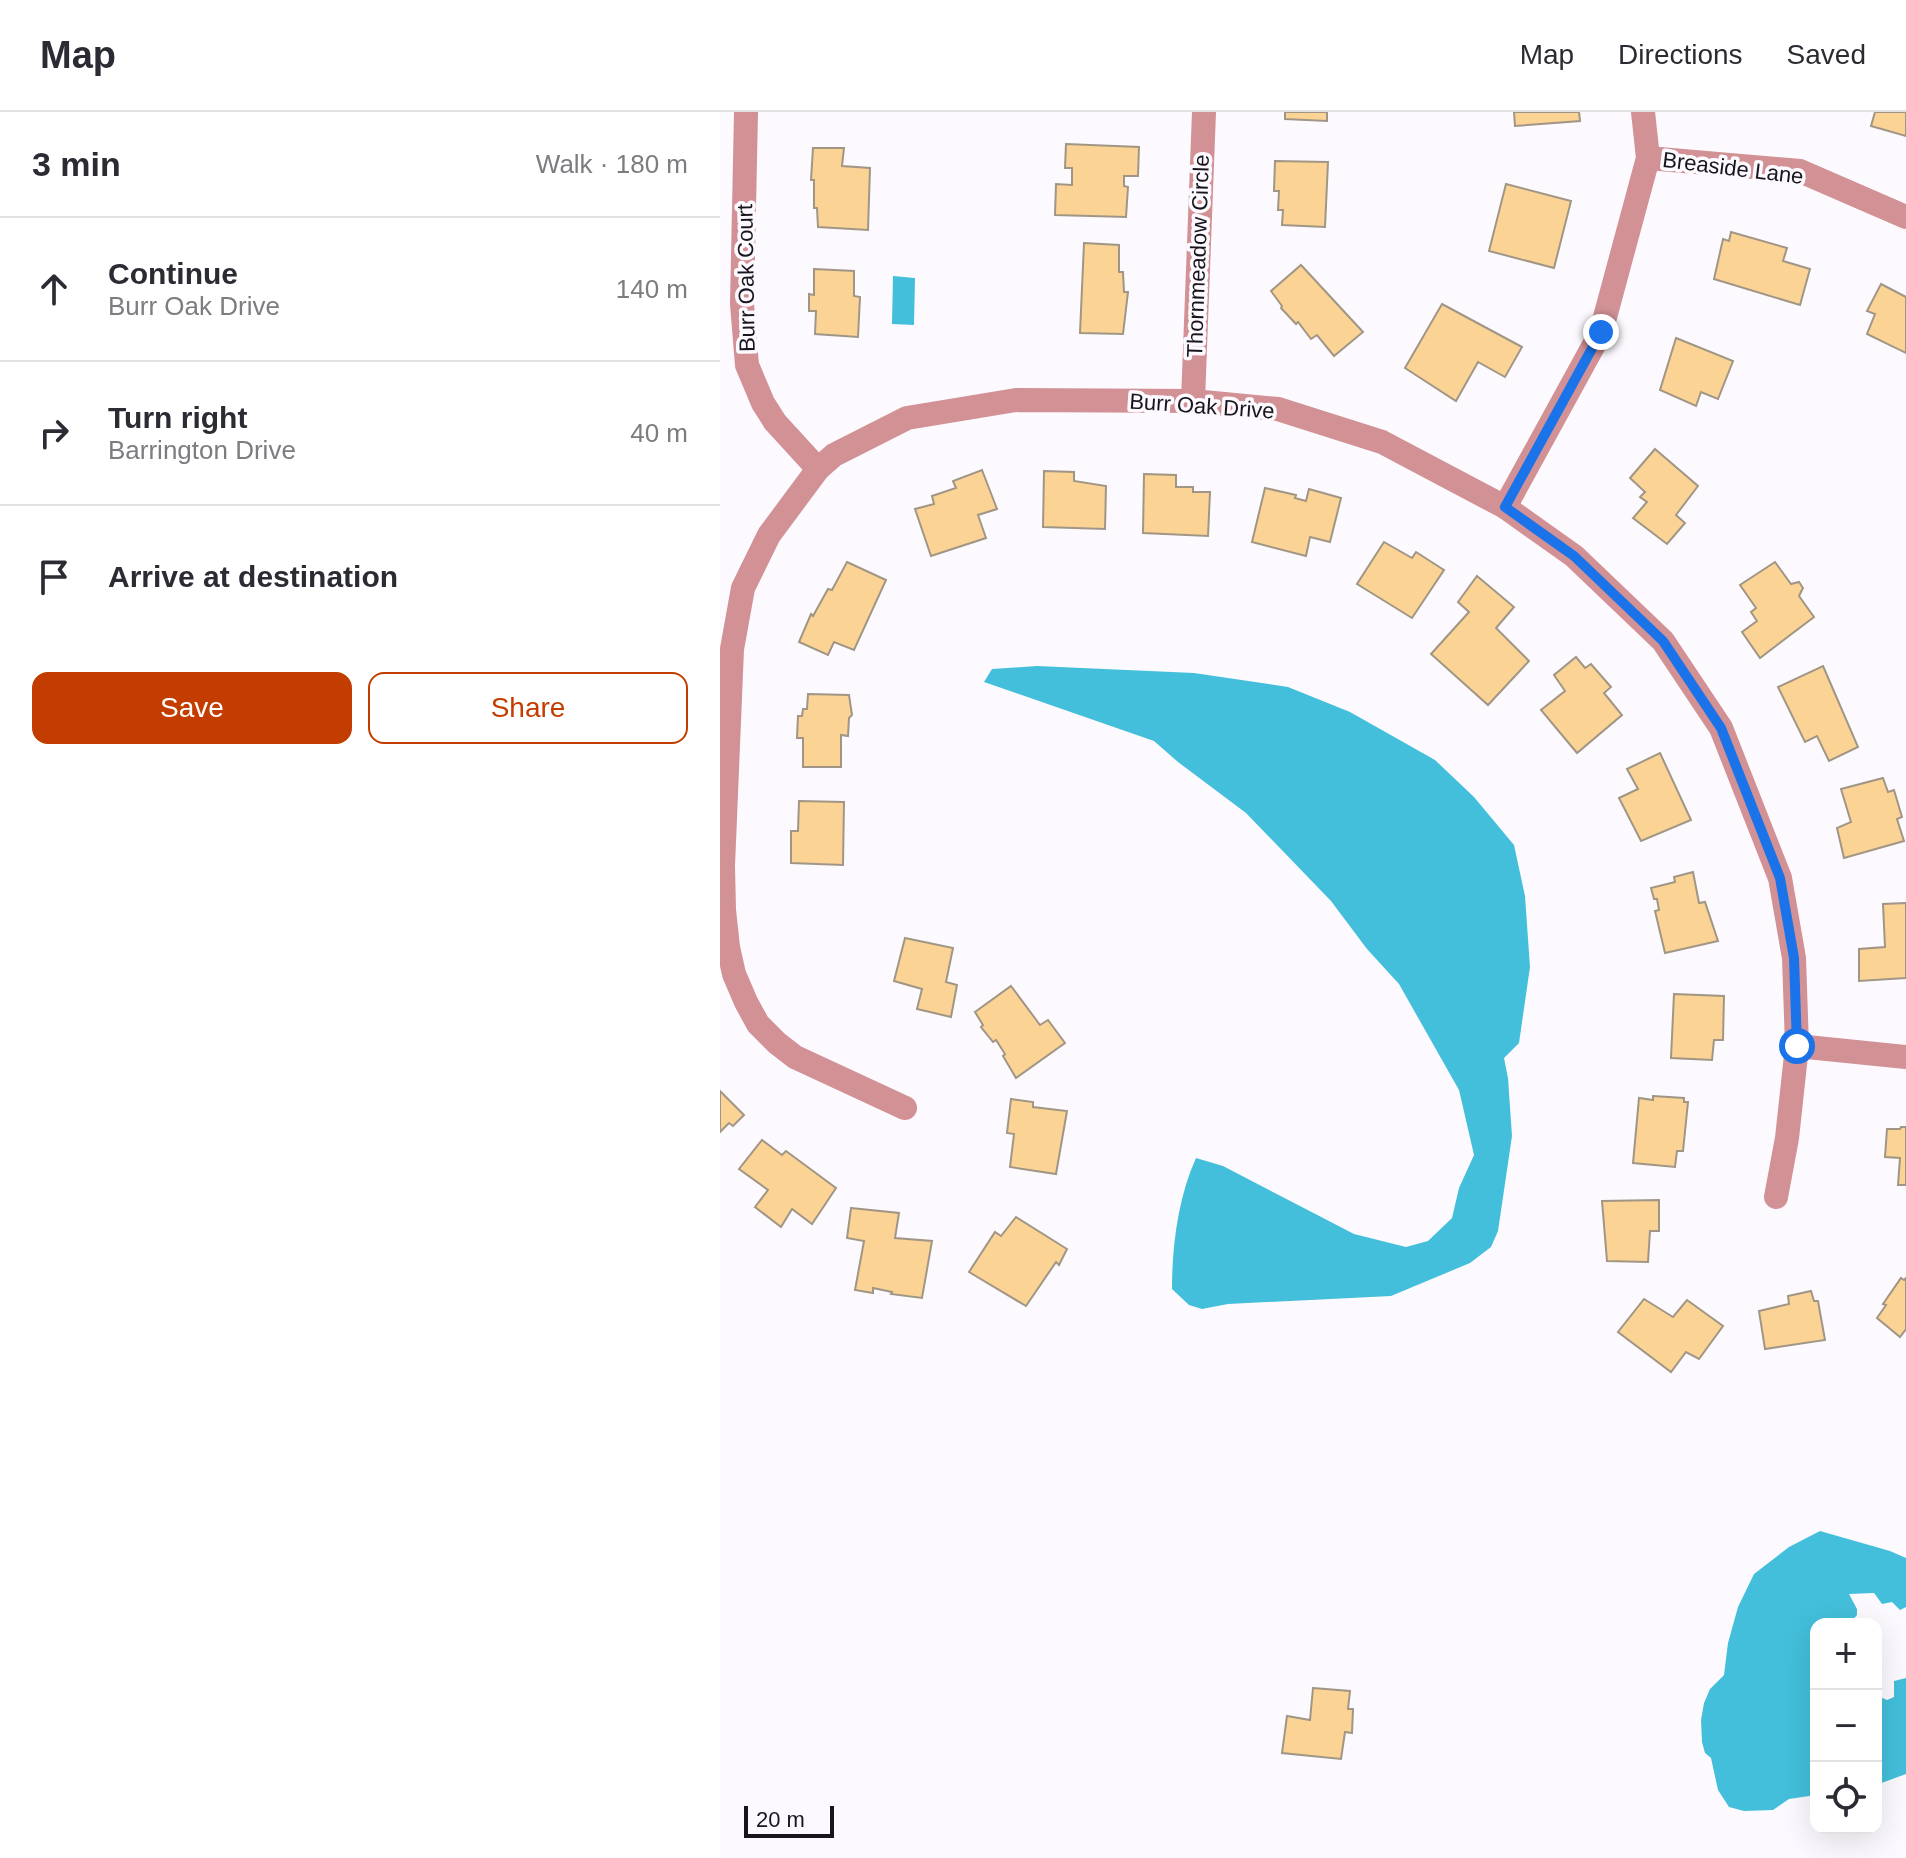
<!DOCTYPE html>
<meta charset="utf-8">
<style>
:root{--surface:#fff;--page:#f2f2f3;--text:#2b2b33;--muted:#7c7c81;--line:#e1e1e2;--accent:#c33c00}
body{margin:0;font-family:Arial,sans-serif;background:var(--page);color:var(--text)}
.controls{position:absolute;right:24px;bottom:24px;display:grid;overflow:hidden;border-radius:16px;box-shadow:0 8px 32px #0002}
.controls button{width:72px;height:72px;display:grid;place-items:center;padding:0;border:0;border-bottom:2px solid var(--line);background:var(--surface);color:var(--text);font:40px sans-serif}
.scale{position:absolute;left:24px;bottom:20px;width:90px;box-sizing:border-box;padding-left:8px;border:4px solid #18151c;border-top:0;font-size:22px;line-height:28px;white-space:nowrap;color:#18151c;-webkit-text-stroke:6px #fcfafe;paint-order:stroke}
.stop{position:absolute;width:24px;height:24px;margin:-18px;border:6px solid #1a73e8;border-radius:50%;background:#fff}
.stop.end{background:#1a73e8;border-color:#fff;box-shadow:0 2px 8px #0008}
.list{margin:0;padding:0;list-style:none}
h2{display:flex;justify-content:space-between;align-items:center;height:104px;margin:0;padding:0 32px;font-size:34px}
h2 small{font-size:26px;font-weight:400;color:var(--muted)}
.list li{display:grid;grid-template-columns:52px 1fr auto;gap:24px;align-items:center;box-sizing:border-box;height:144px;padding:0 32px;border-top:2px solid var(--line)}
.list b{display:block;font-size:30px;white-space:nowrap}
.list p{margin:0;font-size:26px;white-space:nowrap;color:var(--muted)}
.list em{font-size:26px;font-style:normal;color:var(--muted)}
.actions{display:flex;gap:16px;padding:24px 32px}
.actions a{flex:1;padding:18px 0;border:2px solid var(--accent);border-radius:16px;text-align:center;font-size:28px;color:var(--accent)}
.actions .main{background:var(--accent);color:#fff}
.icon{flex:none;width:44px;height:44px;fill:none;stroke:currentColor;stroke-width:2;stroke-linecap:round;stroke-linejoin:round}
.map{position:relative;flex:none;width:1186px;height:1746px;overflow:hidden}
header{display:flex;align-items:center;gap:48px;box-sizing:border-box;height:112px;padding:0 40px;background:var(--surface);border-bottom:2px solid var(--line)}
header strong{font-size:38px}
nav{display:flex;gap:44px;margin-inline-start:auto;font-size:28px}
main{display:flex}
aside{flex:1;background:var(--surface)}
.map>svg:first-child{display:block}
.water{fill:#43bfdb}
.building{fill:#fbd495;stroke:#a19685;stroke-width:2}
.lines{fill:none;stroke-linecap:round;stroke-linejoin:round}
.minor{stroke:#d19195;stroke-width:24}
.route{stroke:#1a73e8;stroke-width:10}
.labels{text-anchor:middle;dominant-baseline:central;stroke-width:7;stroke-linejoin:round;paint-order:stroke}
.street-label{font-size:22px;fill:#18151c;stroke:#fcfafe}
</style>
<header>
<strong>Map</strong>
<nav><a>Map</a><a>Directions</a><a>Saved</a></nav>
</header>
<main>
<aside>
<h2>3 min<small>Walk · 180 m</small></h2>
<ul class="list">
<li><svg class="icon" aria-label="ahead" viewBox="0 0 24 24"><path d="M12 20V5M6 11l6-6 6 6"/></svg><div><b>Continue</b><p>Burr Oak Drive</p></div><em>140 m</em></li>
<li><svg class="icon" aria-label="right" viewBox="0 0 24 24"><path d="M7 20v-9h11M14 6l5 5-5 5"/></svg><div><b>Turn right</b><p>Barrington Drive</p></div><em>40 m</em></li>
<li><svg class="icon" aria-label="arrive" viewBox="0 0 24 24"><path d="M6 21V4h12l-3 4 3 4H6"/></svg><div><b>Arrive at destination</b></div></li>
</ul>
<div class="actions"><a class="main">Save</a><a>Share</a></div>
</aside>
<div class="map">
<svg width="1186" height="1746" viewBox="0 0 1186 1746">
<rect width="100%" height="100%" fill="#fcfafe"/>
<g class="water">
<polygon points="173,164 195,166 194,213 172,212"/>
<path d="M317 554 474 561 568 575 630 600 715 648 754 685 794 733 805 784 810 855 799 931 784 946 788 966 792 1024 778 1119 771 1135 750 1151 671 1184 508 1192 482 1197 469 1193 452 1177C452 1134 458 1086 476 1046L503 1054 634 1122 686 1135 708 1129 732 1106 739 1076 754 1043 739 978 679 872 647 837 611 789 526 701 458 650 434 629 264 570 272 557Z"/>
<polygon points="1100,1419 1170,1439 1186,1446 1186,1495 1180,1498 1172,1490 1162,1492 1154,1481 1129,1482 1137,1497 1137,1503 1129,1512 1096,1512 1096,1683 1069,1687 1053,1698 1024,1699 1009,1695 998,1678 991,1646 985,1641 982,1630 981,1608 984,1591 990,1577 1004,1563 1008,1531 1018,1495 1034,1462 1069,1435"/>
<polygon points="1186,1566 1186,1662 1156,1673 1156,1583 1167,1588 1174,1585 1174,1569"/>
</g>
<g class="building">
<polygon points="565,0 607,0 607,9 565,7"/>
<polygon points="794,0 859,0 860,9 795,14"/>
<polygon points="1155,0 1186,0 1186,24 1151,14"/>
<polygon points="346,32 419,35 418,64 404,64 404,74 408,75 406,105 335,103 336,72 352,73 352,56 345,56"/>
<polygon points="93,36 124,36 122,54 150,56 148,118 98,115 97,96 94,96 94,68 91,68"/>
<polygon points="555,49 608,50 605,115 562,113 563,98 558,98 559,79 554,79"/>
<polygon points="786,72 851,89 834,156 769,139"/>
<polygon points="1011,120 1067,136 1063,149 1090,157 1080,193 994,167 1003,127 1009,129"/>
<polygon points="364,131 399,133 399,160 403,160 404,180 408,180 403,222 360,221"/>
<polygon points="581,153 643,220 614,244 597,223 591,227 578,210 576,212 561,196 562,194 551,179"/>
<polygon points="94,157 134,159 134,184 140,185 138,225 95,222 96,199 89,199 89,182 94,183"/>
<polygon points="1161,172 1186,185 1186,241 1147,222 1155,202 1147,199"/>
<polygon points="722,192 802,235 785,265 758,250 736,289 685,256"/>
<polygon points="956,226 1013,249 998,287 981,280 976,294 940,278"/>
<polygon points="935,337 978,374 956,403 965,411 947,432 913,406 927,390 920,385 925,380 910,366"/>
<polygon points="262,358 277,397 258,403 266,426 211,444 195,397 214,392 212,384 236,376 233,369"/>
<polygon points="324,359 354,360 354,369 386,374 385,417 323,415"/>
<polygon points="424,362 456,363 456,375 473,375 473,380 490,380 488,424 423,421"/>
<polygon points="545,376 576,383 575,386 586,389 589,377 621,386 610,430 590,425 586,444 532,430"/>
<polygon points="664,430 692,446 696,440 724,458 692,506 637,472"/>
<polygon points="127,450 166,468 134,538 114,530 108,543 79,530 91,502 93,504 108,477 112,478"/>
<polygon points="1055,450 1071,472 1079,470 1083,476 1079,484 1094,505 1040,546 1022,520 1037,509 1031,500 1036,496 1020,473"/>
<polygon points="757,464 794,495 776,516 809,549 768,593 711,542 749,500 738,490"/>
<polygon points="856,545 865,556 871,552 891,575 884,581 902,603 857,641 821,598 845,579 834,563"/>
<polygon points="1103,554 1138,635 1109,649 1097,624 1085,630 1058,575"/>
<polygon points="88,582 129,583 132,603 129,606 128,624 121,623 121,655 83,655 83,626 77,626 78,604 82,604 83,597 87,597"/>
<polygon points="940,641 971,708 921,729 899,686 918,677 907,657"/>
<polygon points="1163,666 1168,680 1174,678 1182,705 1177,707 1184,729 1124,746 1117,716 1131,710 1121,677"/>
<polygon points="79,689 124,690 123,753 71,751 71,719 78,719"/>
<polygon points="973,760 979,791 985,790 998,829 945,841 935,799 939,798 937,787 934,787 931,776 955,770 954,765"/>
<polygon points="1186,791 1186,866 1139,869 1139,837 1165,835 1163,792"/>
<polygon points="185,826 233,836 226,870 237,873 231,905 197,897 202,877 174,869"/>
<polygon points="291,874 320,913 328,908 345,931 296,966 283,944 285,942 276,928 273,930 261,915 263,913 255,900"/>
<polygon points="954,882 1004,884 1003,928 994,928 992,948 951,946"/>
<polygon points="0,979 24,1003 13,1014 9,1011 0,1020"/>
<polygon points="933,984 964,986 964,990 968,990 963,1039 957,1039 955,1055 913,1051 919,986 933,988"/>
<polygon points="291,987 313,990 313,995 347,999 336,1062 290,1055 294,1022 287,1021"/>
<polygon points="1181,1015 1186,1015 1186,1073 1178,1073 1180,1046 1165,1045 1167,1017 1180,1017"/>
<polygon points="42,1028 62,1043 66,1039 116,1076 92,1112 72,1097 61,1115 35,1095 48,1078 19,1057"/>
<polygon points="939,1088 939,1119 930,1119 928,1150 887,1149 882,1089"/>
<polygon points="131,1096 179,1101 175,1126 212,1129 202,1186 171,1182 172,1180 153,1176 153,1181 135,1178 144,1129 127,1126"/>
<polygon points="296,1105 347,1137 339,1153 336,1150 306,1194 249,1160 275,1120 281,1124"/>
<polygon points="1181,1166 1184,1168 1186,1166 1186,1217 1180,1225 1157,1206 1166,1193 1163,1192"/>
<polygon points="1091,1179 1094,1189 1098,1189 1105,1228 1045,1237 1039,1199 1069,1192 1068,1184"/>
<polygon points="924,1187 953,1205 967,1188 1003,1214 979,1247 966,1240 951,1260 898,1220"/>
<polygon points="593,1576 630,1579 628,1597 633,1597 632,1621 625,1620 621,1647 562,1641 567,1604 590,1608"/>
</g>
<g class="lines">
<g class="minor">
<polyline points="26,0 22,192 27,253 43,291 55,310 98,357"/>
<polyline points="928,46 1080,59 1186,105"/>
<polyline points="473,289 484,0"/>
<polyline points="785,395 881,220 928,46 923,0"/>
<polyline points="1077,934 1186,945"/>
<polyline points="185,996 75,945 57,931 38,912 26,890 14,862 8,835 4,798 3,754 12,537 23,476 49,423 98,357 114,343 187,306 296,288 473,289 558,297 662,330 785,395 854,444 943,529 1001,616 1060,766 1074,846 1077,934 1067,1026 1056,1085"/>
</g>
</g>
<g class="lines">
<polyline class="route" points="881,220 785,395 854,444 943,529 1001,616 1060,766 1074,846 1077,934"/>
</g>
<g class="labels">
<g class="street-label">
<text transform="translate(1013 56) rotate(7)">Breaside Lane</text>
<text transform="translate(478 144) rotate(-88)">Thornmeadow Circle</text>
<text transform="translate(26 166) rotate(-91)">Burr Oak Court</text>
<text transform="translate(482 294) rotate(4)">Burr Oak Drive</text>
</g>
</g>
</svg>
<div class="controls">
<button>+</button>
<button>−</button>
<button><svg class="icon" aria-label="locate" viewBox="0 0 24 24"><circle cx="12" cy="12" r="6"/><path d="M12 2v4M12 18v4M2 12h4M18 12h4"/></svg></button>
</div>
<div class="scale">20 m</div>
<div class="stop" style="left:1077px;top:934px"></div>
<div class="stop end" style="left:881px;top:220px"></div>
</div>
</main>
